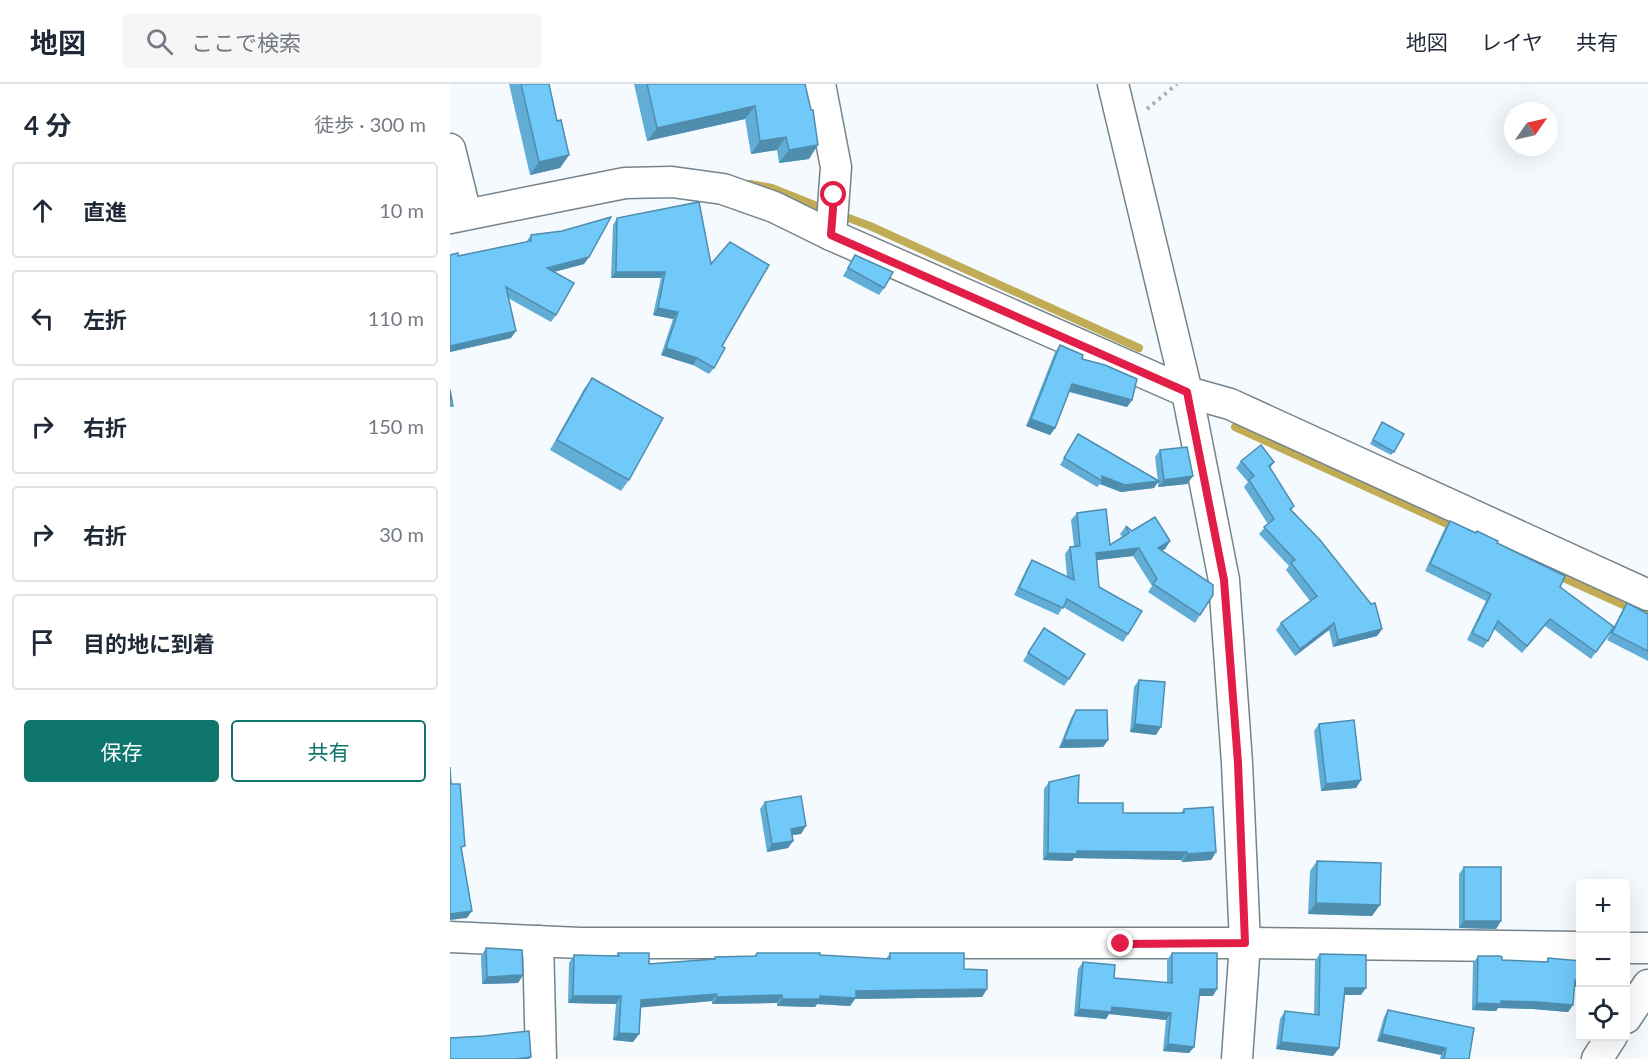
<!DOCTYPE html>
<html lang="ja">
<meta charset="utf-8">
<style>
:root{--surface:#fff;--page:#f6f6f7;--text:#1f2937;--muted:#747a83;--line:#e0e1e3;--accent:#0f766e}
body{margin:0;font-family:Lato,"Noto Sans JP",sans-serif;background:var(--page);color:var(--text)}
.controls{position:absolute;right:18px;bottom:18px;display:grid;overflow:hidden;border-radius:6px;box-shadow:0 6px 24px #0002}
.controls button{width:54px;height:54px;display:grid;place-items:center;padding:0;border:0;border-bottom:2px solid var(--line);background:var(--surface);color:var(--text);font:30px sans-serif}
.compass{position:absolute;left:1054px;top:18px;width:54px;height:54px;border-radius:50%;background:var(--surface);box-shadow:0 6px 24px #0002;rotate:56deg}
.stop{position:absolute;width:18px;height:18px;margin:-14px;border:4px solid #e11d48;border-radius:50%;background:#fff}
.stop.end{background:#e11d48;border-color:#fff;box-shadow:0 2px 6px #0008}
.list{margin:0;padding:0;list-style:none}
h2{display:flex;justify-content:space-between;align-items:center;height:78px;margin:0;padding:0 24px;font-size:26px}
h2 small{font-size:20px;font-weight:400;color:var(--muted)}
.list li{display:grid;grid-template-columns:39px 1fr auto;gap:18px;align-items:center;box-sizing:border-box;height:96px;margin:0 12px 12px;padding:0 12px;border:2px solid var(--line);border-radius:6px}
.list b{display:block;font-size:22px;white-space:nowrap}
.list em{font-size:20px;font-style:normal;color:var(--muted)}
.actions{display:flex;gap:12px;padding:18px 24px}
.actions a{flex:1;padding:14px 0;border:2px solid var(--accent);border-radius:6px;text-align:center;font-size:21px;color:var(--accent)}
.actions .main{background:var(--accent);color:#fff}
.icon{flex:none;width:33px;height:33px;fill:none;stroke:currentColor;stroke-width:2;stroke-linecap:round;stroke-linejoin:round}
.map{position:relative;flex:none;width:1198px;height:975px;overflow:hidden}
header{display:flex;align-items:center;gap:36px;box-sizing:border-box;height:84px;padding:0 30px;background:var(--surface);border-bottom:2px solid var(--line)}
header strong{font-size:28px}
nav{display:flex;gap:33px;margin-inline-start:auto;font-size:21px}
.search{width:420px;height:54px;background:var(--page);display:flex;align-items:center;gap:15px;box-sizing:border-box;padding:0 21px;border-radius:6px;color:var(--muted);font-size:22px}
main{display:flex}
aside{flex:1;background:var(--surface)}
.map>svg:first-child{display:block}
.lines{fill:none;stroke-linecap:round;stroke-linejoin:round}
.stream{stroke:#c1ac56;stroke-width:8}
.minor-casing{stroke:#76838a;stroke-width:33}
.path{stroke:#aab0b3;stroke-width:4;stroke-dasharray:3 4.5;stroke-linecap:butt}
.minor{stroke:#fff;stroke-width:30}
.wall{fill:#61add6}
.shaded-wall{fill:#4f8dae}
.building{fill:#71c9f9;stroke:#4f8dae;stroke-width:1.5}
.route{stroke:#e11d48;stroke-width:8}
</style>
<header>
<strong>地図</strong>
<div class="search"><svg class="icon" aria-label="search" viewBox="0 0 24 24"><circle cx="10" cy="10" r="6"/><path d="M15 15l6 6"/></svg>ここで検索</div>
<nav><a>地図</a><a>レイヤ</a><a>共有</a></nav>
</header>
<main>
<aside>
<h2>4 分<small>徒歩 · 300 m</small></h2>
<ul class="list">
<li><svg class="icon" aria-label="ahead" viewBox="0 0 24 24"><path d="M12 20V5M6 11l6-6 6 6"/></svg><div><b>直進</b></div><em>10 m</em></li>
<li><svg class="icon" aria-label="left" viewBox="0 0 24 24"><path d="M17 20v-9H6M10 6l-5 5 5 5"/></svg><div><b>左折</b></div><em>110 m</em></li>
<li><svg class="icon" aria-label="right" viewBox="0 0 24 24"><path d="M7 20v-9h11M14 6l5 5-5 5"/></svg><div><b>右折</b></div><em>150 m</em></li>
<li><svg class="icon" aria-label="right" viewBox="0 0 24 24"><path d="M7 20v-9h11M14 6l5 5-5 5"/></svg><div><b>右折</b></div><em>30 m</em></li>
<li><svg class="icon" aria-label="arrive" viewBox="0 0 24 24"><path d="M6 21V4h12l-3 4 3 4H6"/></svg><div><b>目的地に到着</b></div></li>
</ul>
<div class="actions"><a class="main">保存</a><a>共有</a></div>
</aside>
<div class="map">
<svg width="1198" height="975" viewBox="0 0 1198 975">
<rect width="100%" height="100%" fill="#f5fafe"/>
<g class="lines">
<g class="stream">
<polyline points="300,100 322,104 377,126"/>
<polyline points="388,130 420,142 689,264"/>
<polyline points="785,343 1006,444"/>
<polyline points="1107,491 1198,532"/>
</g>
<defs>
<g id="minor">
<polyline points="370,0 386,83 381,151"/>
<polyline points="663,0 737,308 774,496 787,679 795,859 787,975"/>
<polyline points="0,65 16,130"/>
<polyline points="0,134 175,99 222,98 273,105 324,123 381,151 737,308 780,320 1198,511"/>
<polyline points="0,853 130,859 795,859 1130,863"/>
<polyline points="88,857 91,975"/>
<polyline points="1176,864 1198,864"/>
<polyline points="1176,934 1198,901"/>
<polyline points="1147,975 1162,952"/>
</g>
</defs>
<use href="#minor" class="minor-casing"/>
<polyline class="path" points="697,25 727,0"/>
<use href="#minor" class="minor"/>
</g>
<g class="wall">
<polygon points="59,0 99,0 107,37 119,71 110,84 80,91"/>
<polygon points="184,0 355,0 359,75 329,79 327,66 301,70 295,35 197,57"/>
<polygon points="249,118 272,262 264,284 259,290 243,281 211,271 223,235 203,231 211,194 161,194 163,141 167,134"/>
<polygon points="81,151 139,173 134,180 104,188 106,231 101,238 58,214 61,254 0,268 0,171 8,172 76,158"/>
<polygon points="405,171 434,204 429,211 393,192"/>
<polygon points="610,261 682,316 677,323 619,308 605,344 600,351 576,342 605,268"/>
<polygon points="142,294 179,396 171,407 100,366 134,305"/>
<polygon points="932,338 944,368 941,371 920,360"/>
<polygon points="628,350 708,397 705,373 710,366 743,392 737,400 708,403 708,398 704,404 671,408 650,400 647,403 610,381"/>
<polygon points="791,377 824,378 820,384 844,422 841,427 932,545 927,552 883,563 879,546 845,572 826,546 831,539 860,517 836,486 839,482 809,450 818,440 794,403 798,398 786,384"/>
<polygon points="627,429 660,461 672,453 670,450 676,442 682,447 720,457 715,465 712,467 763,511 745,539 698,508 702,502 683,472 646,476 649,503 678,550 673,558 613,523 608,531 564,511 577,484 582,476 617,493 615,470 620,463 624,462 621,436"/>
<polygon points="1000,437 1047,459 1110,503 1164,543 1141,575 1095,542 1072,569 1044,545 1038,557 1033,564 1017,556 1036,517 975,487 995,444"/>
<polygon points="1177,519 1198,530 1198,577 1157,556 1172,527"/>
<polygon points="594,544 619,595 614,602 573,577"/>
<polygon points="689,596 706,651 680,648 684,603"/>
<polygon points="626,626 658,656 653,663 609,664 621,634"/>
<polygon points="869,640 911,696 906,704 871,707 864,647"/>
<polygon points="599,698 628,719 673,729 731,729 734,725 766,768 761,776 732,778 731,776 624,774 622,777 593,776 594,705"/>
<polygon points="315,718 351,750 342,751 343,757 338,764 317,768 310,725"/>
<polygon points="867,777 922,832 858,830 860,787"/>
<polygon points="1014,783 1051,837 1046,845 1009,844 1009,790"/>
<polygon points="36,864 73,891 68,899 32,900 31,872"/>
<polygon points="168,869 199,880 264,875 265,873 304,872 307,869 436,875 440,869 514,885 537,905 532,913 405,915 400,922 367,920 365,923 327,922 327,919 262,920 262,917 191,923 189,950 183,958 163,956 166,920 118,919 119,879 124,871 166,872"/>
<polygon points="722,869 763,912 749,912 744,963 739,969 713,967 716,936 659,930 656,935 624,932 628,885 633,878 664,894 717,899 717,876"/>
<polygon points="870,870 911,911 895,911 889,964 883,972 826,965 830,935 835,927 864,931 865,877"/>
<polygon points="1028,872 1052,876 1096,878 1098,874 1131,903 1124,903 1123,921 1118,928 1083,925 1048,924 1046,927 1022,926 1023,879"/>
<polygon points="938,926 1019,975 990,975 991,971 927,957 934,933"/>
</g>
<g class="shaded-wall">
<polygon points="305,22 295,35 197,57 207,44"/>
<polygon points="336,53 327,66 301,70 310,57"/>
<polygon points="368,61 359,75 329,79 339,66"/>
<polygon points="119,71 110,84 80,91 89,78"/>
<polygon points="139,173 134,180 92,191 97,184"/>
<polygon points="166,188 215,188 211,194 161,194"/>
<polygon points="208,224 228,228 223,235 203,231"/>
<polygon points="66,247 61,254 0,268 0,262"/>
<polygon points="216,264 247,274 243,281 211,271"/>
<polygon points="622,300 682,316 677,323 617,307"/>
<polygon points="581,335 605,344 600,351 576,342"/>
<polygon points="652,392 709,397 704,404 671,408 650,400 652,397"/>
<polygon points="743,392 737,400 708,403 714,396"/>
<polygon points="720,457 715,465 703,472 708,464"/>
<polygon points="689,464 683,472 640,477 646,469"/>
<polygon points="884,539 879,546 845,572 850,565"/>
<polygon points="932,545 927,552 883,563 888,556"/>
<polygon points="685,640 711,643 706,651 680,648"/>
<polygon points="614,656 658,656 653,663 609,664"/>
<polygon points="911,696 906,704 871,707 876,700"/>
<polygon points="356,742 351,750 335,752 341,745"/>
<polygon points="343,757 338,764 317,768 322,760"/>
<polygon points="627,767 737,768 731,776 624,774 622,777 593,776 598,769"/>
<polygon points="766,768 761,776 732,778 737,770"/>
<polygon points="866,819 930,821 922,832 858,830"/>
<polygon points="22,827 17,834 0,836 0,830"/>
<polygon points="1014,837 1051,837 1046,845 1009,844"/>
<polygon points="73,891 68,899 32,900 37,893"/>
<polygon points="1125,896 1131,896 1131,903 1120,903"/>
<polygon points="895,904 916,904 911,911 890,911"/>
<polygon points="537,905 532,913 405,915 400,922 367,920 365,923 327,922 332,915 370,912 406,907"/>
<polygon points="750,905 767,905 763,912 745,912"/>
<polygon points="267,910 262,917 186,924 191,916"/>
<polygon points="332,911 327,919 262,920 267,913"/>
<polygon points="123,912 171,912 166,920 118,919"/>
<polygon points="1051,917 1088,918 1123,921 1118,928 1083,925 1048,924 1046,927 1022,926 1027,919"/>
<polygon points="662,923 721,929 716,936 659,930 656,935 624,932 629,925"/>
<polygon points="169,949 189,950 183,958 163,956"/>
<polygon points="932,950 996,964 991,971 927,957"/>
<polygon points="831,958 889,964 883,972 826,965"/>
<polygon points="718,960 744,963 739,969 713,967"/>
<polygon points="81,973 79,975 65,975 66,974"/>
</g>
<g class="building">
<polygon points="71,0 99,0 107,37 111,36 119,71 89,78"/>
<polygon points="197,0 355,0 361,26 363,26 368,61 339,66 336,53 310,57 305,22 207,44"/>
<polygon points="249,118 261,180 280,158 319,181 272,262 275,264 264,284 247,274 216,264 228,228 208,224 215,188 166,188 167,134"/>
<polygon points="161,133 139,173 97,184 124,199 106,231 56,203 66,247 0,262 0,171 8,169 8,172 81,157 81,151 112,147"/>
<polygon points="405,171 443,188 434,204 398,184"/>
<polygon points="610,261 633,271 632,275 655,281 687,295 682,316 622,300 605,344 581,335"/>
<polygon points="142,294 213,334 179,396 107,356"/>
<polygon points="0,306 3,322 0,322"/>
<polygon points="932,338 954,350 944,368 923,356"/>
<polygon points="628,350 709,397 675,401 652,392 652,397 614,374"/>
<polygon points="811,361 824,378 819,382 844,422 840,425 870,456 921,520 925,519 932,545 888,556 884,539 850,565 831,539 867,512 841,479 845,476 814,443 824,435 799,396 804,392 791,377"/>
<polygon points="737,363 743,392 714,396 710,366"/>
<polygon points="656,425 660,461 679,449 676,442 682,447 705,433 720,457 708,464 763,501 763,511 750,531 703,500 707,495 689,464 646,469 649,503 692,527 678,550 617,515 613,524 569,504 582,476 624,496 620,463 630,462 627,429"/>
<polygon points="1000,437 1026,449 1027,447 1048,457 1047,459 1115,492 1110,503 1164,543 1146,568 1100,535 1077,562 1048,537 1038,557 1022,549 1041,510 980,480"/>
<polygon points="1177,519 1198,530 1198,567 1162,549"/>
<polygon points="594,544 635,570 619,595 578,569"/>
<polygon points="689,596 715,598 711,643 685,640"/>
<polygon points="626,626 657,626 658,656 614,656"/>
<polygon points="904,636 911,696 876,700 869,640"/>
<polygon points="0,683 1,700 10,700 15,762 11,763 22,827 0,830"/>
<polygon points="629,691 628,719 673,719 673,729 734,729 734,725 763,723 766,768 737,770 737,768 627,767 627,770 598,769 599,698"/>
<polygon points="351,712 356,742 341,745 343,757 322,760 315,718"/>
<polygon points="867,777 931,779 930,821 866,819"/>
<rect x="1014" y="783" width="37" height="54"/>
<polygon points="36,864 72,866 73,891 37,893"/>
<polygon points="168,869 199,869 199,880 265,875 265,873 306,872 307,869 370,869 370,871 440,875 440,869 514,869 514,885 537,886 537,905 406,907 406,914 370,912 370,915 332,915 332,911 267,913 267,910 191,916 189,950 169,949 171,912 123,912 124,871 169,872"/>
<polygon points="722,869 767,869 767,905 750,905 744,963 718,960 721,929 662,923 661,928 629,925 633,878 665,881 664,894 722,899"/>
<polygon points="870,870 916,871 916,904 895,904 889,964 831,958 835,927 869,931"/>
<polygon points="1028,872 1050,872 1052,873 1052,876 1098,878 1098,874 1131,877 1131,896 1125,896 1123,921 1088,918 1051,917 1051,920 1027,919"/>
<polygon points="938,926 1024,944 1019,975 994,975 996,964 932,950"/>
<polygon points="79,947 81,973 66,975 0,975 0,954 34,952"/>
</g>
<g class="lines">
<polyline class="route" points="384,111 381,151 737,308 774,496 788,679 795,859 671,860"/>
</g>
</svg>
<div class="controls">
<button>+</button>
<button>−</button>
<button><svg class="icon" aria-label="locate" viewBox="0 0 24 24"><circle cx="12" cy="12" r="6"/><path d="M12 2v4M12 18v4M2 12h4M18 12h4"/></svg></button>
</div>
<svg class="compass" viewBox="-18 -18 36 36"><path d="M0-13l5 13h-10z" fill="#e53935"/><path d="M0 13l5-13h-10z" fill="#747a83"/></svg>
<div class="stop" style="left:384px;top:111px"></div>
<div class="stop end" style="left:671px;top:860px"></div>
</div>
</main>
